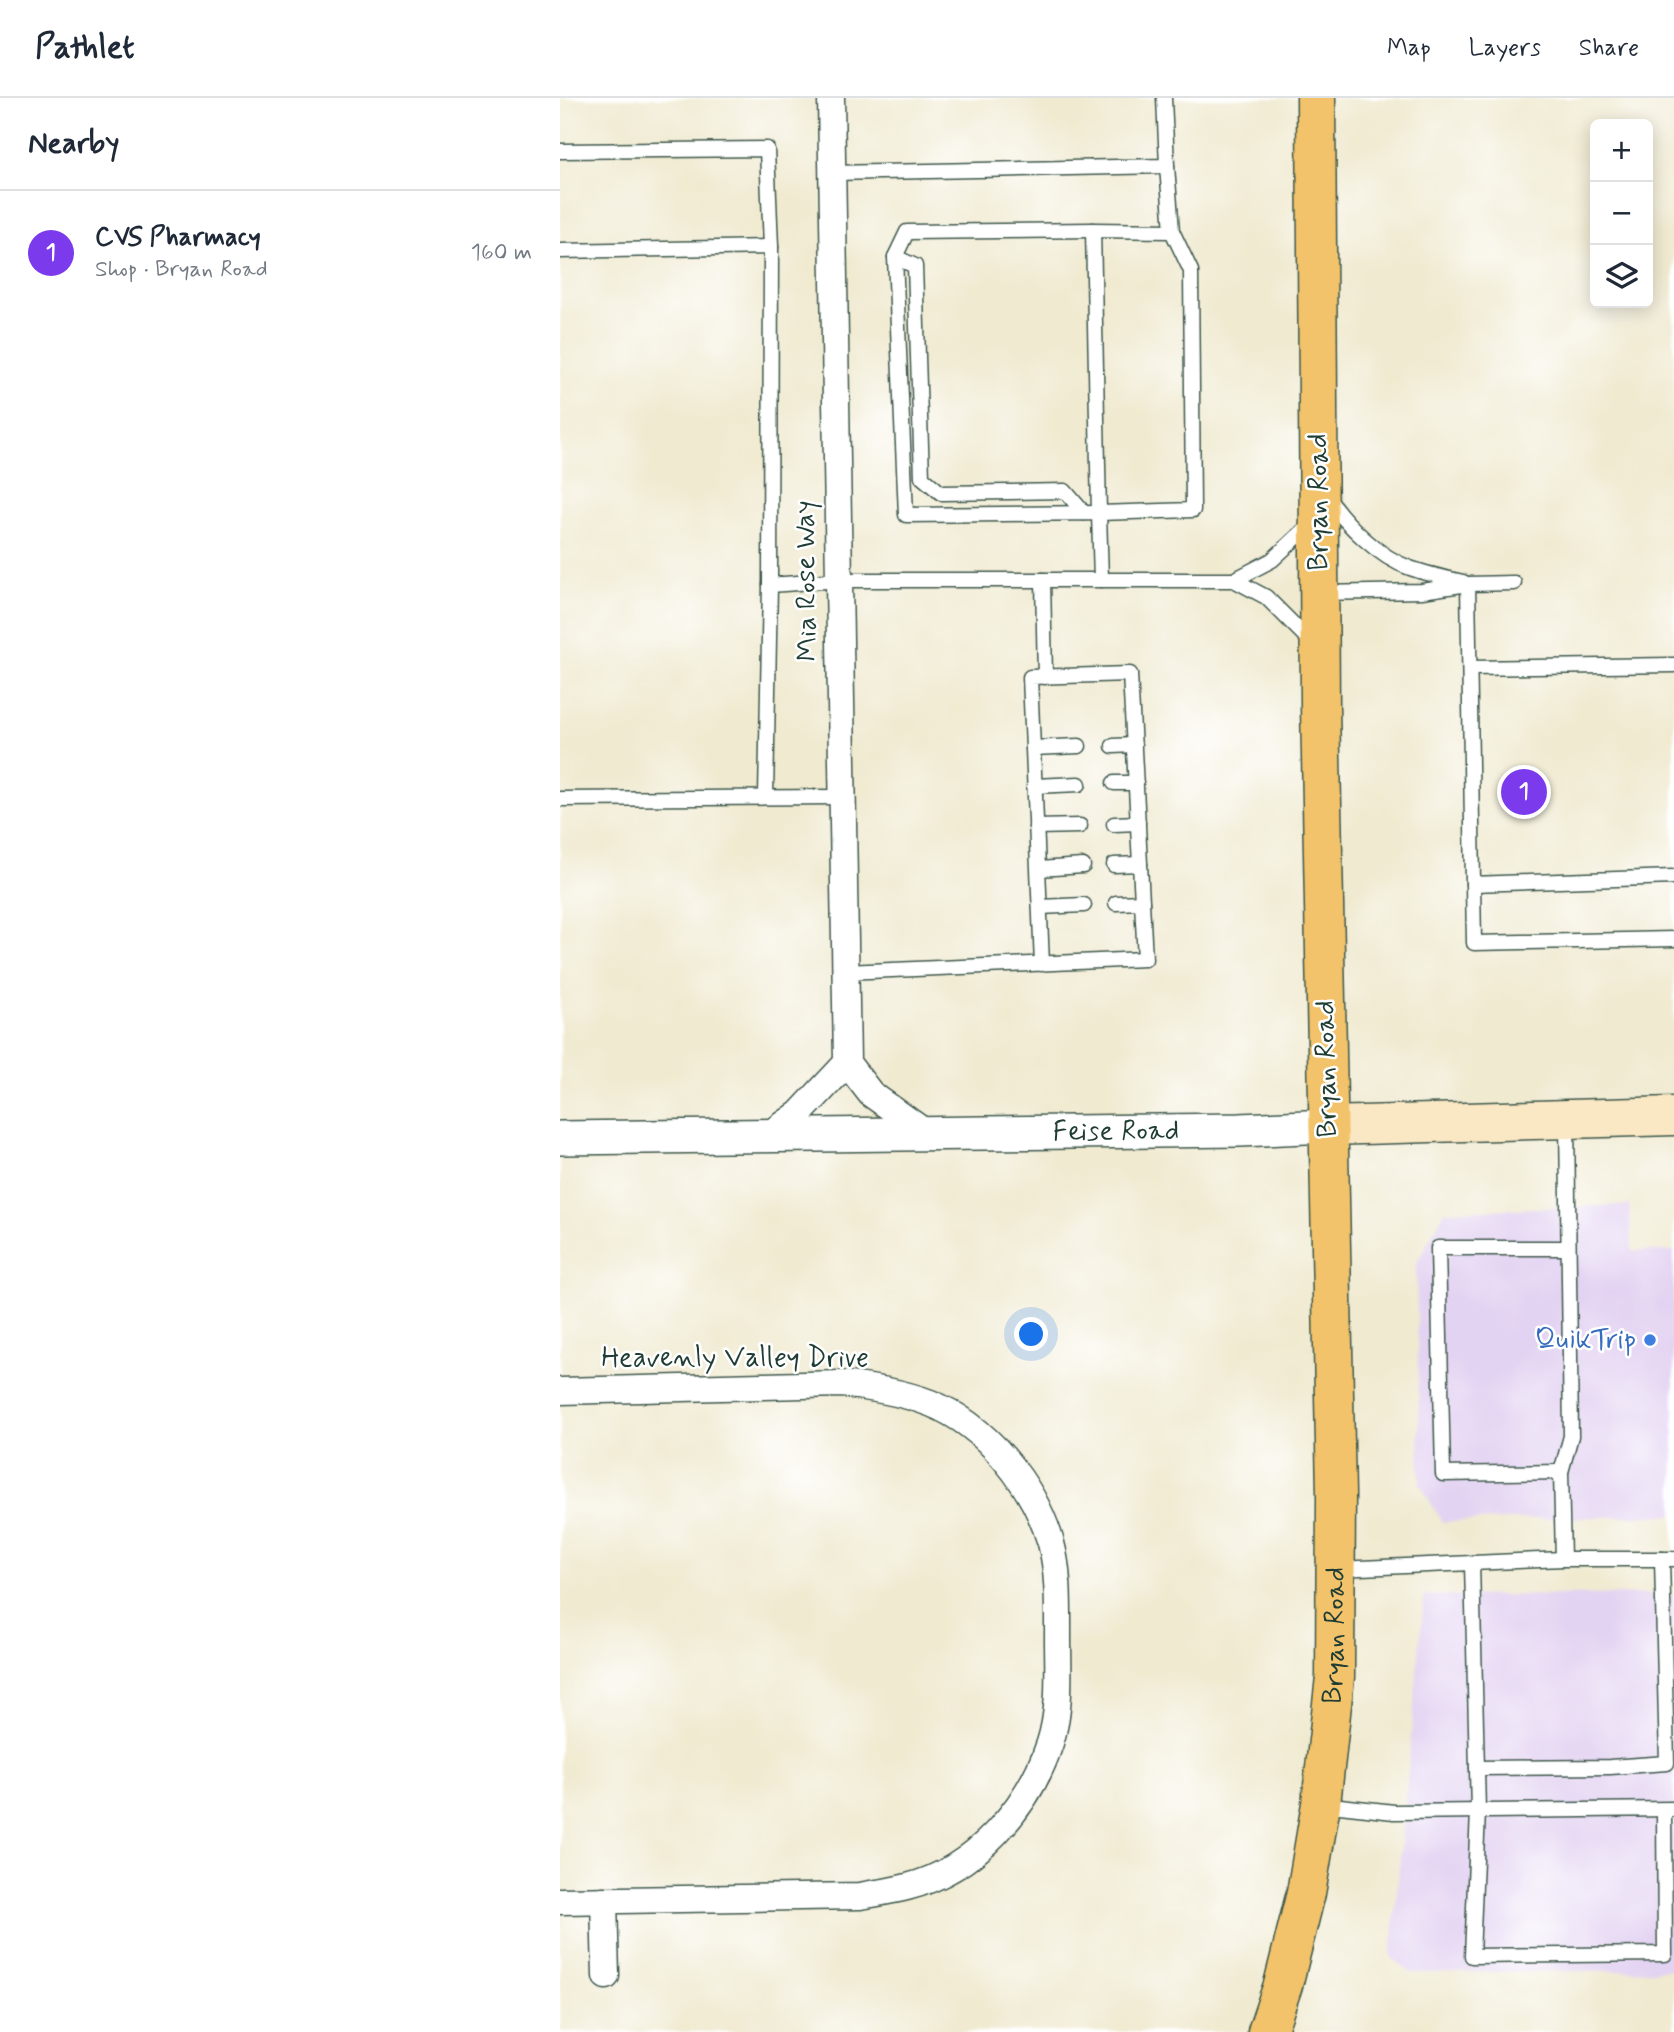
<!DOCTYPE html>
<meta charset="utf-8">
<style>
:root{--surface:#fff;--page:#f6f6f7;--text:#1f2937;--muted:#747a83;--line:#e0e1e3;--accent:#7c3aed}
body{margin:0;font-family:Mynerve,sans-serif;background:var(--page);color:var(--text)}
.controls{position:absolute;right:21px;top:21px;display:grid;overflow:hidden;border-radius:10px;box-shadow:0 4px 18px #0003}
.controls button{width:63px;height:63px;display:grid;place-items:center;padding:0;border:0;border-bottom:2px solid var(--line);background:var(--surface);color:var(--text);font:35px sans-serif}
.you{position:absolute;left:472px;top:1237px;width:24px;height:24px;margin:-18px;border:5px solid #fff;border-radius:50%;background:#1a73e8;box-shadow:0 0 0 10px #1a73e833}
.badge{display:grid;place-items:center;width:46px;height:46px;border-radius:50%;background:var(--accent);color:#fff;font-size:23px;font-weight:700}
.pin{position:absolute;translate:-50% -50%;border:4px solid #fff;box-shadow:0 2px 7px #0006}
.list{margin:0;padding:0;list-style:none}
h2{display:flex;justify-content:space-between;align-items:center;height:91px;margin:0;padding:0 28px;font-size:30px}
h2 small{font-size:23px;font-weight:400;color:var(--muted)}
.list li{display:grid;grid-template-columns:46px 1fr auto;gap:21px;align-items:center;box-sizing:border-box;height:126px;padding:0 28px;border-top:2px solid var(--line)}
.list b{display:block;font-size:26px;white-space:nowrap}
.list p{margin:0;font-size:23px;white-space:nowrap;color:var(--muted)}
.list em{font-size:23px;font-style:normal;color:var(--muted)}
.icon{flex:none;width:38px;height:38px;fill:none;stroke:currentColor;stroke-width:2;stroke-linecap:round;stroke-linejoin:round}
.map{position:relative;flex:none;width:1114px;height:1934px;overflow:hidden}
header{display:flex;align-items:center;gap:42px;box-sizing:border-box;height:98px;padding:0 35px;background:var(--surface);border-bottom:2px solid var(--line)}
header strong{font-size:33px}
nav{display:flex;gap:38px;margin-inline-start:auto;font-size:24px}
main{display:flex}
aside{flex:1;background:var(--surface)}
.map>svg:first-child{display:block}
.built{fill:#e3d3f2}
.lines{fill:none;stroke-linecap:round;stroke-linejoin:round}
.service-casing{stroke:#3e574b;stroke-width:17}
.minor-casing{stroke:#3e574b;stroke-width:29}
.tertiary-casing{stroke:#3e574b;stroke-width:36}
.secondary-casing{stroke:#3e574b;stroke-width:41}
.primary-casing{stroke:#3e574b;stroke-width:41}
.service{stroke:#fff;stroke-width:14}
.minor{stroke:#fff;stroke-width:26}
.tertiary{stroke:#fff;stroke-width:33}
.secondary{stroke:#fae7c3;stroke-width:38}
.primary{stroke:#f2c36a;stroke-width:38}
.shop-dot{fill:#3f7fe0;stroke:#fff;stroke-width:2.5}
.labels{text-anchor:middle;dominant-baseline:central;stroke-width:5;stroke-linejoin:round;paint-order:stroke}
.street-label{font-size:28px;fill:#1f3d34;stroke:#fff}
.shop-label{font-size:28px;fill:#366cbe;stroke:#fff;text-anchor:end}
</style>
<header>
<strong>Pathlet</strong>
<nav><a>Map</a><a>Layers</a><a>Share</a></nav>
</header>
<main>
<aside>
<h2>Nearby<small></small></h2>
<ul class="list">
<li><span class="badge">1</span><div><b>CVS Pharmacy</b><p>Shop · Bryan Road</p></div><em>160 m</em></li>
</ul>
</aside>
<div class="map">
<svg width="1114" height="1934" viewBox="0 0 1114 1934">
<rect width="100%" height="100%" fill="#fff"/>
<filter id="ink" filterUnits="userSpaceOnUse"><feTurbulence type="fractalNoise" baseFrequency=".0143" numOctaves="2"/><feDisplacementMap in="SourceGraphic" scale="14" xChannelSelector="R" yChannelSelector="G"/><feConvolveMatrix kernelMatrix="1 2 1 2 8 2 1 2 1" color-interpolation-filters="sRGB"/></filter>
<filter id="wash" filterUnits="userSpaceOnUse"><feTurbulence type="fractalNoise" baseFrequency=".00686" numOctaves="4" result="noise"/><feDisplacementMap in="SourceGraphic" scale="28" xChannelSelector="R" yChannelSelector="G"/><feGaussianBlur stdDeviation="1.57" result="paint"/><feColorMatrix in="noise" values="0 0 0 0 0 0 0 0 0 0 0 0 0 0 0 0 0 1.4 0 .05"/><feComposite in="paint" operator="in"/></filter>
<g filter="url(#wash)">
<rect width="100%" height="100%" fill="#f0ead0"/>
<g class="built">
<polygon points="1069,1107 1072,1153 1114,1153 1114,1417 882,1424 860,1386 856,1166 885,1113"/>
<polygon points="1114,1496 1114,1872 851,1875 831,1859 864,1498"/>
</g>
</g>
<g filter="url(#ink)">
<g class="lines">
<defs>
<g id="service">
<polyline points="0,53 207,51 211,149"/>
<polyline points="607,68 612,133 631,173 633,412 539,415 533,132 612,133"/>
<polyline points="272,75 607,68 604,0"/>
<polyline points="533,132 347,134 335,159 346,417 539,415 541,482"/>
<polyline points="0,153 211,149 210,487 279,482 674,482 706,499 752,545"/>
<polyline points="335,159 355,168 362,379 381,395 505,393 524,415"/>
<path d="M767 399C786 426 818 459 850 470 867 476 885 480 903 484"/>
<polyline points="483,482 485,579"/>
<polyline points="674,482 712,462 751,426"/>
<polyline points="908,486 914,845 1114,841"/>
<polyline points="760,495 862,493 908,486 954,485"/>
<polyline points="911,570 1114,567"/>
<polyline points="553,648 574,647"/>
<polyline points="473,650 519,648"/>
<polyline points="554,685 576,685"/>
<polyline points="474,688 519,686"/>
<polyline points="206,699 210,487"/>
<polyline points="0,701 282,699"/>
<polyline points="554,726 578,725"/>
<polyline points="476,729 520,728"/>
<polyline points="554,767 580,766"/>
<polyline points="479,771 523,768"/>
<polyline points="913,786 1114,779"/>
<polyline points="556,805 582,804"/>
<polyline points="480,809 524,807"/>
<polyline points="285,874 585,861 570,576 470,579 482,866"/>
<polyline points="1001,1374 883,1376 878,1150 1007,1150"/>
<polyline points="1003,1461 1001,1374 1011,1338 1007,1023"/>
<polyline points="912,1465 918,1713 912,1858 1105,1856 1104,1712"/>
<polyline points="778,1471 1003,1461 1114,1461"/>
<polyline points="917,1670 1050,1669 1107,1665 1102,1461"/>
<polyline points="762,1706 834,1714 1114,1711"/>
</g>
<g id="minor">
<polyline points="271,0 287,965 311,996 366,1035"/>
<polyline points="209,1037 239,1016 287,965"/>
<path d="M0 1293 282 1286C312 1290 341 1294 370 1305 426 1327 474 1387 491 1445 499 1475 498 1509 498 1540 498 1574 501 1611 490 1645 469 1709 415 1772 347 1789 332 1793 316 1795 300 1798L0 1803"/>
<polyline points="44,1802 46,1878"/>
</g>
<g id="tertiary">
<path id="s1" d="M0 1040 680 1032 768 1028"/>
</g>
<polyline id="secondary" points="768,1028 1114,1018"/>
<g id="primary">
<path id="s2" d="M707 1934 723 1887 746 1795 761 1706 775 1579 776 1396 760 608 756 0"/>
</g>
</defs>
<use href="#service" class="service-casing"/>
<use href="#minor" class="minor-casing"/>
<use href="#tertiary" class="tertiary-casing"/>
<use href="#secondary" class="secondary-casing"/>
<use href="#primary" class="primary-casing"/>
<use href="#service" class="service"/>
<use href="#minor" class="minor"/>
<use href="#tertiary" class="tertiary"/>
<use href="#secondary" class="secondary"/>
<use href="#primary" class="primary"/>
</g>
</g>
<circle class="shop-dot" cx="1090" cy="1242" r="7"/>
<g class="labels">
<g class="street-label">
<text transform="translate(759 404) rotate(-90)">Bryan Road</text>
<text transform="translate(247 483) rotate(-91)">Mia Rose Way</text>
<text transform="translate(767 971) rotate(-91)">Bryan Road</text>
<text stroke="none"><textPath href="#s1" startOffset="556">Feise Road</textPath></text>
<text x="175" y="1260">Heavenly Valley Drive</text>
<text stroke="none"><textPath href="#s2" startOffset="404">Bryan Road</textPath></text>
</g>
<g class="shop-label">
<text x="1076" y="1242">QuikTrip</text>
</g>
</g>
</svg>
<div class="controls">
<button>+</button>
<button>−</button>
<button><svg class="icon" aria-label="layers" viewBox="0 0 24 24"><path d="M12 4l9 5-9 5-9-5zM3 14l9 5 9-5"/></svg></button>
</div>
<div class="you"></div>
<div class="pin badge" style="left:964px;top:694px">1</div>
</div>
</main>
